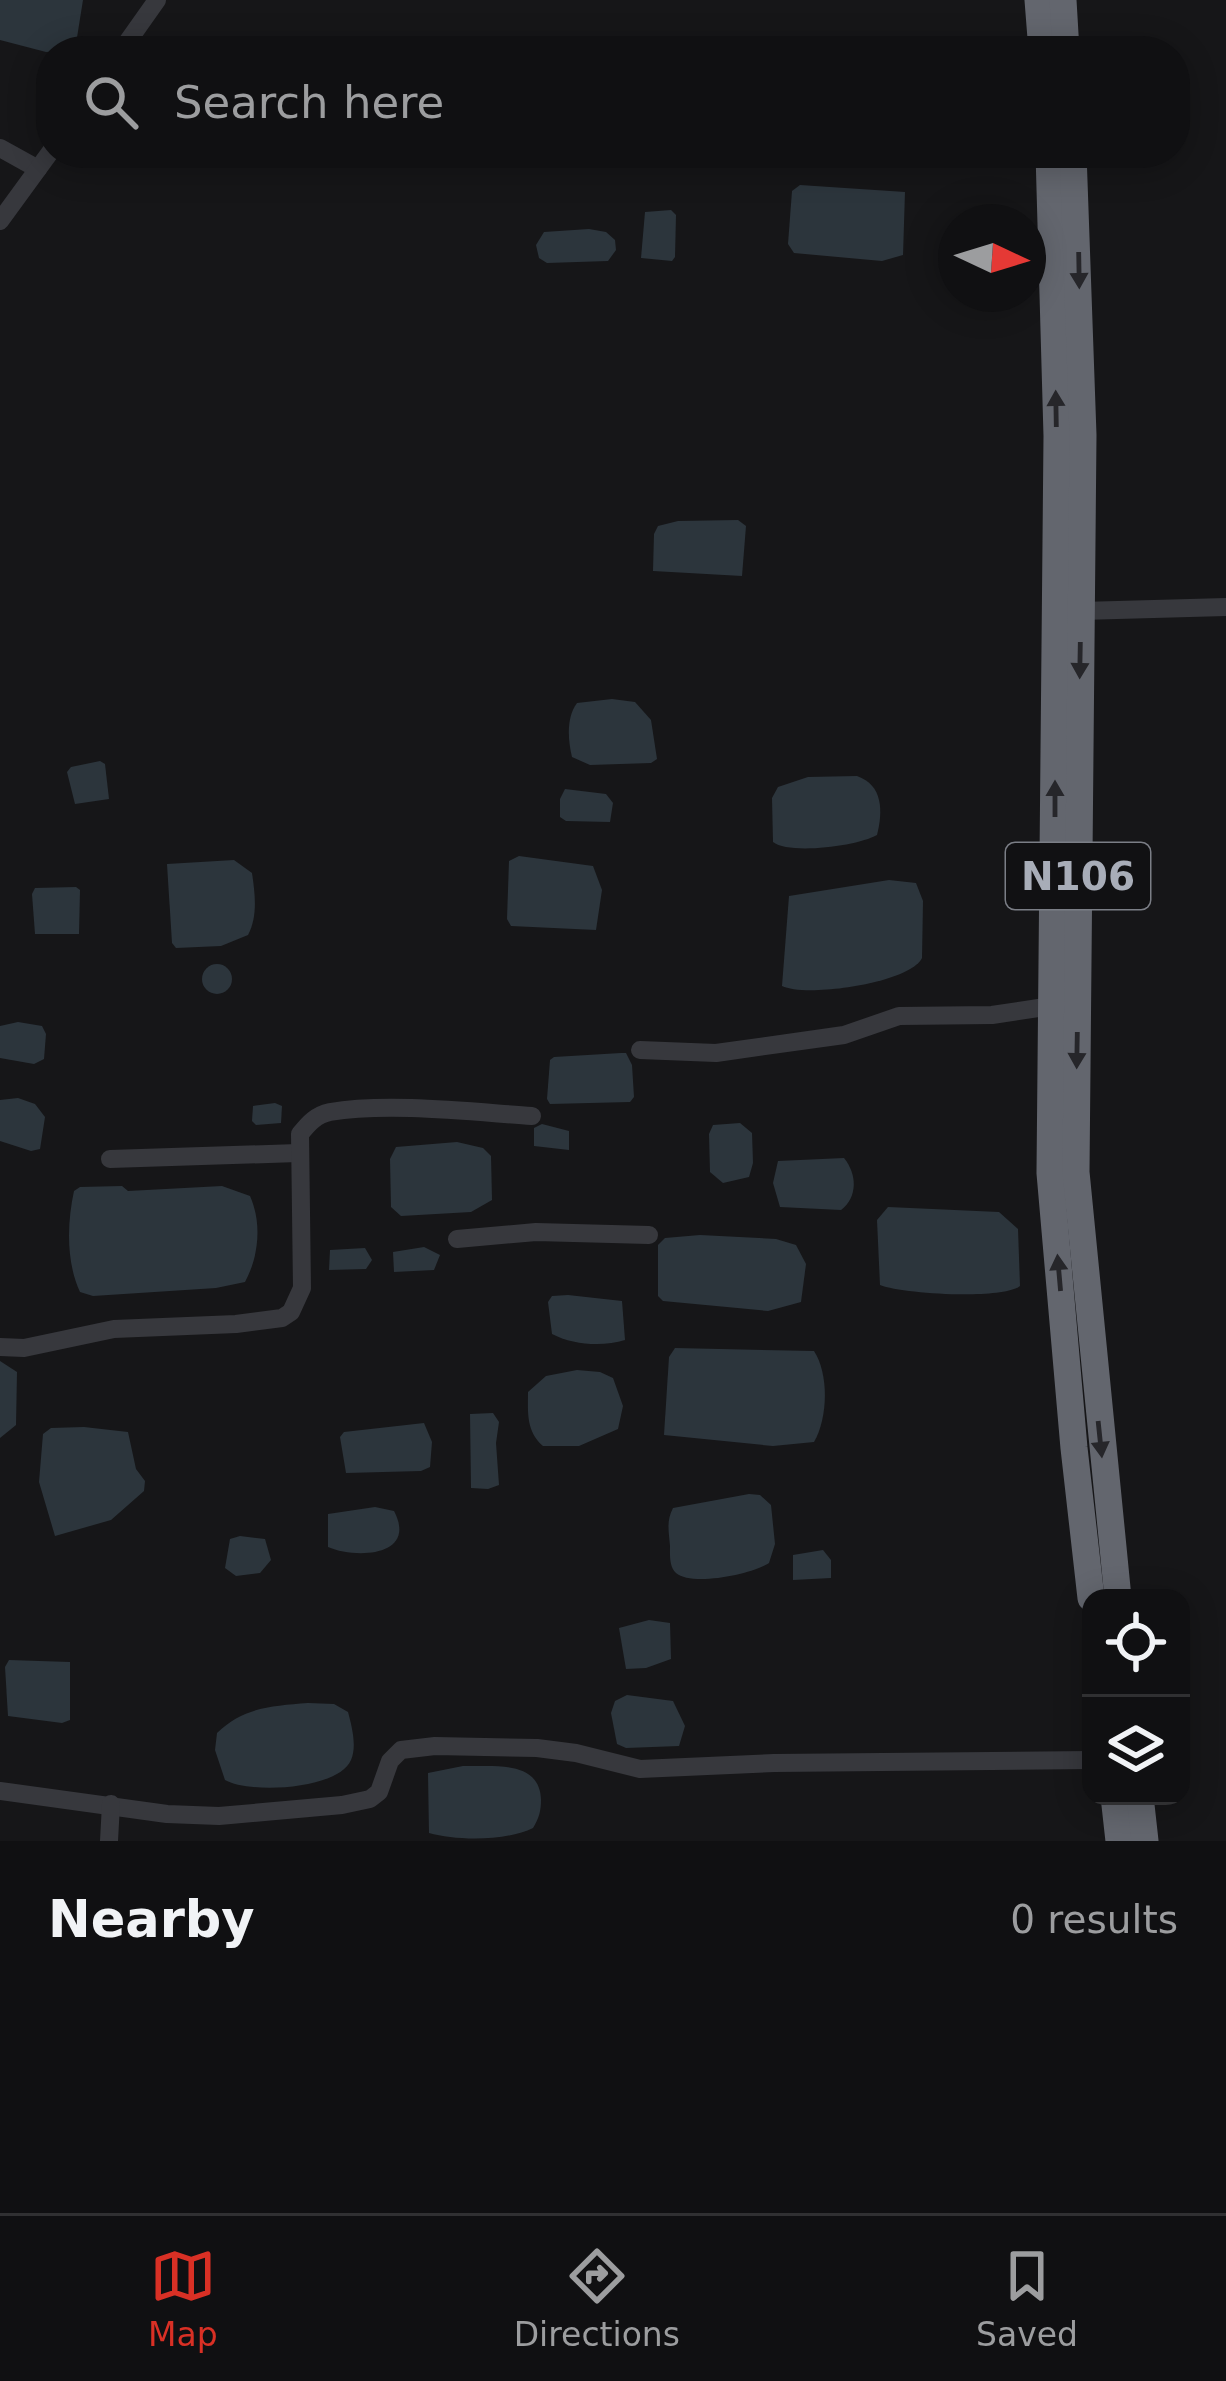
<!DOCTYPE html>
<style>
:root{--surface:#101012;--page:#1e1e20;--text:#f1f3f6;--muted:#9c9d9f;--line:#303032;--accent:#d93025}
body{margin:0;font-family:"DejaVu Sans",sans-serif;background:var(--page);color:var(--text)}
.controls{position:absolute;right:36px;bottom:36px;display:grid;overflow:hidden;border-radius:24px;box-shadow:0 6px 30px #0003}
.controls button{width:108px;height:108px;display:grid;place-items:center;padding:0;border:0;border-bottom:3px solid var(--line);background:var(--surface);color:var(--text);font:60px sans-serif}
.compass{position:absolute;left:938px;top:204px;width:108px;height:108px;border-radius:50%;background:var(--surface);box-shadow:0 6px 30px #0003;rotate:94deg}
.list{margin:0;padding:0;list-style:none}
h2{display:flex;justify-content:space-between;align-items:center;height:156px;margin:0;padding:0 48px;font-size:51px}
h2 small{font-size:39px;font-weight:400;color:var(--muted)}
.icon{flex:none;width:66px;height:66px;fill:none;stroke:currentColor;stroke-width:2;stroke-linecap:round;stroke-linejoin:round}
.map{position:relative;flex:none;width:1226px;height:1841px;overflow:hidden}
.search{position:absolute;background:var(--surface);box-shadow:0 6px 30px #0003;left:36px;right:36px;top:36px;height:132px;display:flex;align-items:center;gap:30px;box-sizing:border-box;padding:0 42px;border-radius:48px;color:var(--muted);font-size:45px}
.sheet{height:372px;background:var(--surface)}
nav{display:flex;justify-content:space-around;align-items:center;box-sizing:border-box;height:168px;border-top:3px solid var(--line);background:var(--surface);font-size:33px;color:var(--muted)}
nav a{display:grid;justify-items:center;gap:6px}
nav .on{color:var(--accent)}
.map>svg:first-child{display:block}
.water{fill:#2c353c}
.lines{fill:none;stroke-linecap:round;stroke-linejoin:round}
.minor{stroke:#37383d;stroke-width:18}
.highway{stroke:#63666e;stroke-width:27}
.oneway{fill:#26262a}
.labels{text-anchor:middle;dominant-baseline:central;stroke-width:9;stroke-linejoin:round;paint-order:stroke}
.shield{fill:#111113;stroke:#7b7e86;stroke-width:3}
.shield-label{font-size:39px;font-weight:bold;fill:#a8adb8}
</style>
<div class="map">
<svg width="1226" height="1841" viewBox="0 0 1226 1841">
<rect width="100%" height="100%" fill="#161618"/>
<g class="water">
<polygon points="0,0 83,0 75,50 46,52 0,40"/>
<polygon points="800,185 905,192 903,255 882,261 794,253 788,244 792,191"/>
<polygon points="671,210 676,215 675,257 672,261 641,258 645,212"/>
<polygon points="589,229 606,232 615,240 616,250 608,261 547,263 539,258 536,245 544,232"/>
<polygon points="738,520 746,526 742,576 653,571 654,534 658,526 678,521"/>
<path d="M612 699 635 702 651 720 657 759 651 763 590 765 572 757C568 740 566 718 577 703Z"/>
<polygon points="100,761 105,764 109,799 75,804 67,772 71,767"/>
<path d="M857 776C883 785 883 811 877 835 858 846 789 855 773 842L772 798 778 787 808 777Z"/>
<polygon points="565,789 606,794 613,803 610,822 566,821 560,817 560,799"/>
<polygon points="519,856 593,866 602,890 596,930 511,926 507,919 509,861"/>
<path d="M234 860 252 873C255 894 258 916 248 935L221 946 176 948 172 943 167 864Z"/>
<path d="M889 880 916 883 923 901 922 958C910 983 806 998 782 986L789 896Z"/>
<polygon points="76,887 80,890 79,934 35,934 32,894 35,888"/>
<circle cx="217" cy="979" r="15"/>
<polygon points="18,1022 42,1026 46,1034 44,1059 34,1064 0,1058 0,1026"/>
<polygon points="621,1053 626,1053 632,1065 634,1097 630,1102 550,1104 547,1099 550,1060 554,1057"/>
<polygon points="18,1098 35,1104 45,1117 40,1149 31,1151 0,1141 0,1100"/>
<polygon points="275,1103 282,1106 281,1123 256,1125 252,1121 253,1106"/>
<polygon points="740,1123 752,1133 753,1163 749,1177 723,1183 710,1172 709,1134 713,1125"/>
<polygon points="542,1124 569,1131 569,1150 534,1146 534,1128"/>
<polygon points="457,1142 483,1148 491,1156 492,1200 471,1212 401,1216 391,1207 390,1159 396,1147"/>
<path d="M844 1158C857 1174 858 1197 841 1210L780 1207 773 1183 778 1161Z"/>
<path d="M122 1186 128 1191 222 1186 250 1196C262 1223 259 1256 245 1282L216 1288 93 1296 80 1292C66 1262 67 1223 74 1191L80 1187Z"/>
<path d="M888 1207 999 1212 1018 1229 1020 1286C1001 1300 903 1294 880 1285L877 1220Z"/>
<polygon points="700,1235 776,1239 796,1245 806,1264 801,1302 768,1311 663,1301 658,1296 658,1245 665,1238"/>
<polygon points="424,1247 440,1255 434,1270 394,1272 393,1252"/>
<polygon points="365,1248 372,1260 366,1269 329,1270 330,1250"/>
<path d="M568 1295 622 1301 625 1340C603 1347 573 1345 552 1334L548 1302 552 1296Z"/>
<path d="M675 1348 814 1351C829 1374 828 1418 814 1442L773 1446 664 1435 669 1357Z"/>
<polygon points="0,1361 17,1372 16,1425 0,1438"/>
<path d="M577 1370 600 1372 613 1378 623 1406 618 1429 579 1446H543C526 1431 528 1413 528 1392L546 1376Z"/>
<polygon points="493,1413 499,1422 496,1443 499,1485 488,1489 471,1488 470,1414"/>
<polygon points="424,1423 432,1442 430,1467 421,1471 346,1473 340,1437 344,1432"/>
<polygon points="84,1427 128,1432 136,1469 145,1481 144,1491 111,1520 55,1536 39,1482 43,1434 51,1428"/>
<path d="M749 1494 760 1495 771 1505 775 1544 769 1563C753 1574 692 1587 676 1573 669 1567 670 1554 670 1546 669 1532 666 1521 673 1508Z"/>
<path d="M375 1507 394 1511C418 1557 355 1559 328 1547V1514Z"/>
<polygon points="240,1536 265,1539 271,1560 260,1573 236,1576 225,1568 230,1539"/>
<polygon points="823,1550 831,1560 831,1578 793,1580 793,1555"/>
<polygon points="649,1620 670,1623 671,1659 646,1668 626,1669 619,1628"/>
<polygon points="9,1660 70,1662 70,1720 62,1723 8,1716 5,1667"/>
<polygon points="627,1695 673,1701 685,1726 679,1746 626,1748 617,1744 611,1713 615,1701"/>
<path d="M308 1703 334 1704 348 1712C352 1727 357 1746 351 1760 338 1790 249 1794 225 1780L215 1750 217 1733C244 1707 272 1706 308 1703Z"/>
<path d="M463 1766C492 1767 540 1759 541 1800 541 1811 539 1818 533 1828 507 1841 457 1841 429 1833L428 1773Z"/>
</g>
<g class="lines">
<g class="minor">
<polyline points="121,51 157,0"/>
<polyline points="0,148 38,169"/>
<polyline points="0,221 51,151"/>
<polyline points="1081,611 1226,607"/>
<polyline points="640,1050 716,1053 844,1035 899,1016 992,1015 1052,1006"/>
<polyline points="110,1159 298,1153"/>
<polyline points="457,1239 536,1232 649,1235"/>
<path d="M0 1347 24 1348 114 1329 236 1324 282 1318 291 1312 302 1288 300 1134C309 1123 316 1115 330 1112 388 1102 473 1112 532 1116"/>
<polyline points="0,1791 167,1814 219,1816 342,1805 370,1799 379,1792 390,1761 401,1750 435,1746 537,1748 576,1753 640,1769 774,1763 1091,1760"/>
<polyline points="109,1841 111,1804"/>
</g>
<g class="highway">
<polyline points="1038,0 1042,51"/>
<polyline points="1063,0 1066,51"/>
<polyline points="1049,153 1057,436 1050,1173 1074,1448 1091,1598"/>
<polyline points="1073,153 1083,435 1076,1172 1118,1598"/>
<polyline points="1114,1796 1119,1841"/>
<polyline points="1140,1796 1145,1841"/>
</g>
</g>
<defs><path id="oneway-solid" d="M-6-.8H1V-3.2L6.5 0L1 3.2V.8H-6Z" transform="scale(3)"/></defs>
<g class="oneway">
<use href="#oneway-solid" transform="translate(1079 270) rotate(89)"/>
<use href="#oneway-solid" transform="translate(1056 409) rotate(-91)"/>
<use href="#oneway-solid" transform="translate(1080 660) rotate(91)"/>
<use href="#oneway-solid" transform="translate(1055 799) rotate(-90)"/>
<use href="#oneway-solid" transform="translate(1077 1050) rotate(91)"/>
<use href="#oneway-solid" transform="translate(1059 1273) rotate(-95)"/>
<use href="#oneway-solid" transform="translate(1100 1439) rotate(84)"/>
</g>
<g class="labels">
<rect class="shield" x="1006" y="843" width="144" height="66" rx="9"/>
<g class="shield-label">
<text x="1078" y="876">N106</text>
</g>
</g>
</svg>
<div class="controls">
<button><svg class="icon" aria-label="locate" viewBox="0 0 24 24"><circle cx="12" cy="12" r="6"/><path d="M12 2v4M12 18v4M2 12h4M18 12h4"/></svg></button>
<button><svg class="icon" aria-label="layers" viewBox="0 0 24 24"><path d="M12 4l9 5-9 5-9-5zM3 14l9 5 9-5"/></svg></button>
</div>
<svg class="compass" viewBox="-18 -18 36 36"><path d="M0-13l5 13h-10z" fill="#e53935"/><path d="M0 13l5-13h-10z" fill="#9c9d9f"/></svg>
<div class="search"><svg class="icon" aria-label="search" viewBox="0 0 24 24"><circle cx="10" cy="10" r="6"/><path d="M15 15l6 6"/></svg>Search here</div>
</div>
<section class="sheet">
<h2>Nearby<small>0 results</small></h2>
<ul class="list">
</ul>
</section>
<nav>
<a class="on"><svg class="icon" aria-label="map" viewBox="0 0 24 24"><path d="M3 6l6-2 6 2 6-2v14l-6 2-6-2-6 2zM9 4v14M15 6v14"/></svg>Map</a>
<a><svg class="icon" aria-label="directions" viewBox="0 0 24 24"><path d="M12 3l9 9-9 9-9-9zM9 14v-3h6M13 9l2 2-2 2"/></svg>Directions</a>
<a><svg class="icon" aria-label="saved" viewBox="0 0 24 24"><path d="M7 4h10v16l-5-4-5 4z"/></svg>Saved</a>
</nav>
